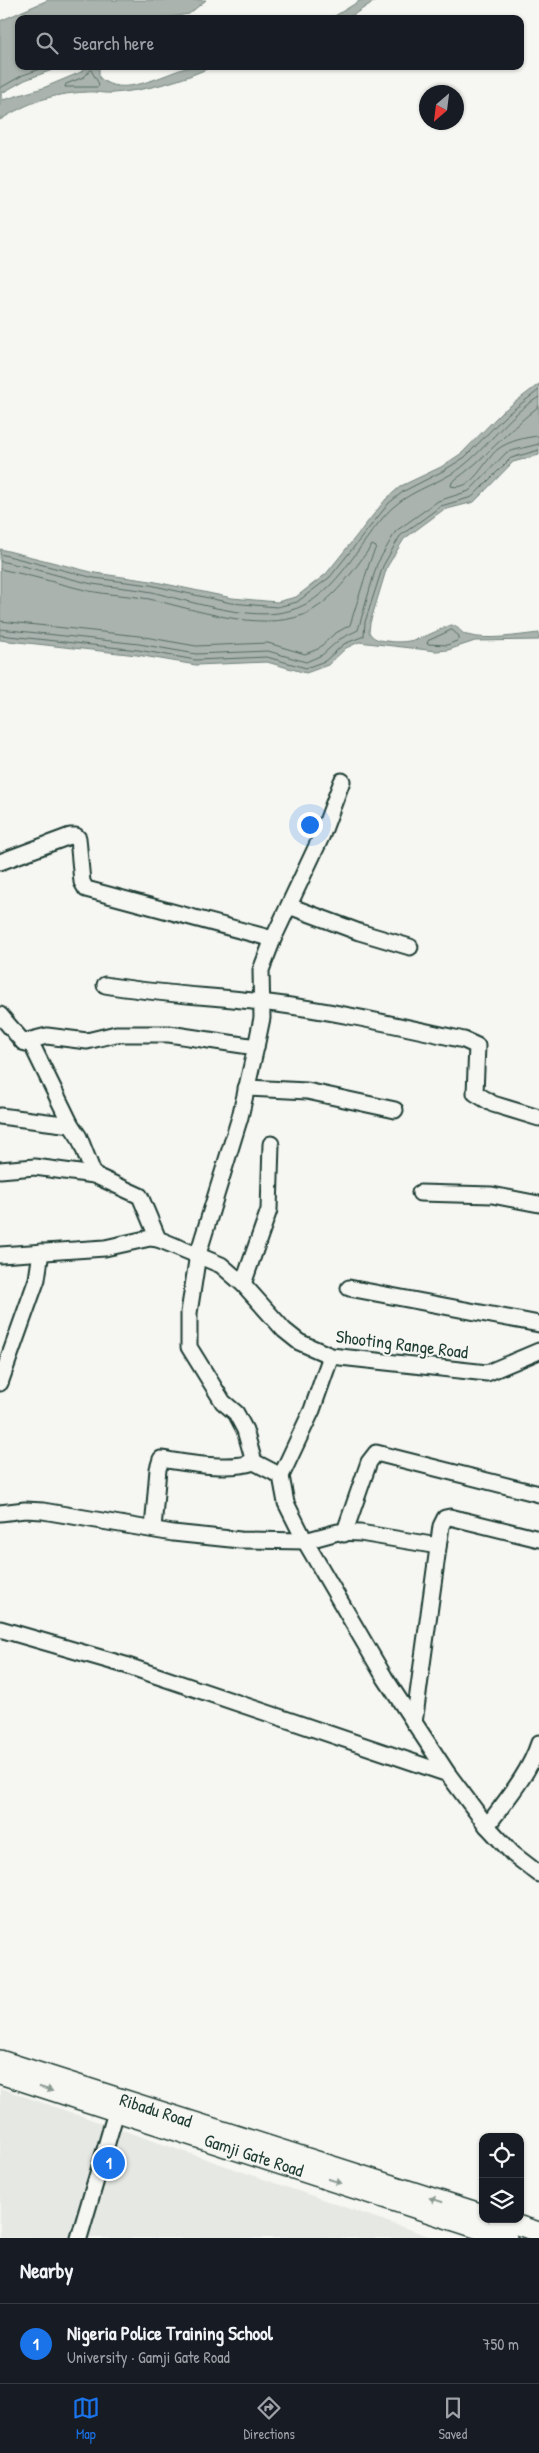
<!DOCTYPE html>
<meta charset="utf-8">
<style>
:root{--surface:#171b24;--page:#242831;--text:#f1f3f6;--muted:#9ea1a6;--line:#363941;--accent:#1a73e8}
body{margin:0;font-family:"Patrick Hand",sans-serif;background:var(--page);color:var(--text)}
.controls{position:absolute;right:15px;bottom:15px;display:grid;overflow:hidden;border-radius:10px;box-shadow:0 1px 4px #0004}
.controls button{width:45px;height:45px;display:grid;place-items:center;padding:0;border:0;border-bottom:1px solid var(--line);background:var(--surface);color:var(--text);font:25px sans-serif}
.compass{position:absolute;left:419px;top:85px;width:45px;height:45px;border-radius:50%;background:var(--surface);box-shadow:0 1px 4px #0004;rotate:208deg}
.you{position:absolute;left:309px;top:824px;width:18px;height:18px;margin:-12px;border:4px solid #fff;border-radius:50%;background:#1a73e8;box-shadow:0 0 0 8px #1a73e833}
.badge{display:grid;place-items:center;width:32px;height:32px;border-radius:50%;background:var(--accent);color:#fff;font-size:16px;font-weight:700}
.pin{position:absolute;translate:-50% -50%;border:2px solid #fff;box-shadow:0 1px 5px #0006}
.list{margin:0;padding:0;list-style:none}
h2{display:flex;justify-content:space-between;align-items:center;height:65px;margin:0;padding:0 20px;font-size:21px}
h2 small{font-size:16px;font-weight:400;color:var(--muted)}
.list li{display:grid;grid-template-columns:32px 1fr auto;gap:15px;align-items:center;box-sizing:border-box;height:80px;padding:0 20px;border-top:1px solid var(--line)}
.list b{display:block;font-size:19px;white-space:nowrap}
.list p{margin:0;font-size:16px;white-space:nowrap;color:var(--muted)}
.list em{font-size:16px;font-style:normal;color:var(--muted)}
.icon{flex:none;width:28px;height:28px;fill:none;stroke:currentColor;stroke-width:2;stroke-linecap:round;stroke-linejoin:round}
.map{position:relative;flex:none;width:539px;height:2238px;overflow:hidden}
.search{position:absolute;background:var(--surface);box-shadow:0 1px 4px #0004;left:15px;right:15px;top:15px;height:55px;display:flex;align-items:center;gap:12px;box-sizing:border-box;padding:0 18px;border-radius:10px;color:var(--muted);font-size:19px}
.sheet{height:145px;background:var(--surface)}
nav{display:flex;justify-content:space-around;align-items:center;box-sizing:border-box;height:70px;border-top:1px solid var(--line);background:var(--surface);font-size:14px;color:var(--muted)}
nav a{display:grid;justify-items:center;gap:2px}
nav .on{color:var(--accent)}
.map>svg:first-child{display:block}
.built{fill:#e6e8e4}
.water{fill:#aab3ae;stroke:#72847d}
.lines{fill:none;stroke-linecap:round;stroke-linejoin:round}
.shore{stroke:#576c65;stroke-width:1}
.minor-casing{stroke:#1f3d34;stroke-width:19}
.major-casing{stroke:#1f3d34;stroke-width:22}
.minor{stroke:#f6f6f2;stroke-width:15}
.major{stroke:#f6f6f2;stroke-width:19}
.oneway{fill:#8a9a93}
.labels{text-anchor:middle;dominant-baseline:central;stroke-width:4;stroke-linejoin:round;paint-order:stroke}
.street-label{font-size:18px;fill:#1f3d34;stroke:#f6f6f2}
</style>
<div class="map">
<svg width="539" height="2238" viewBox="0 0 539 2238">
<rect width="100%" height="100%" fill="#f6f6f2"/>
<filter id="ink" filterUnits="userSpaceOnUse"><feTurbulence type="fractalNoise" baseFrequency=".02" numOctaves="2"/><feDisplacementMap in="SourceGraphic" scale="10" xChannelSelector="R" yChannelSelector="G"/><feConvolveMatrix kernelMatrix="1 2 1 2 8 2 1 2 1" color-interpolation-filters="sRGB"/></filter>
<g filter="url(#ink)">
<polygon class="built" points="0,2088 434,2238 0,2238"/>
<g class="water">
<path d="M48 0H206L189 14 159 19H19V66H63L25 80 2 93 3 100 43 88 81 72 86 66H99V77C121 100 163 74 189 67 196 65 205 66 213 66 185 80 144 91 113 93 104 94 95 91 86 92 51 94 29 102 0 120V21Z"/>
<polygon points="361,0 376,0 347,19 330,19"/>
<path d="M539 384V455L513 462 474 502 443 510 404 539 387 567 370 623 369 632C373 639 378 640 386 641 414 645 426 635 451 625 459 626 460 633 467 635 487 641 519 635 539 633V640L475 641 448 650 436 651 359 642 346 648 328 665 306 673 267 662 196 665 137 655 0 640V549L95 573 151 581 232 598 277 602 296 597 326 574 386 499 401 486 441 467 462 453 502 412Z"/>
</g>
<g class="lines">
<g class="shore">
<polygon points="91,70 99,84 98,87 65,87 66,84 84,77"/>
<polyline points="0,88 23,75 49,66"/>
<path d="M539 406C508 430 484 460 452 482L451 486C473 492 484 460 498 449 509 441 526 437 539 436"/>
<polyline points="0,554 94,578 150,585 231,603 277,607 297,602 330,577 389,503 404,491 443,471 465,457 505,416 539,390"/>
<path d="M0 561C31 567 61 577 92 584 112 587 132 588 152 592 187 601 243 618 278 613 335 606 356 543 392 508 415 487 447 482 469 461 493 440 511 413 539 397"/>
<path d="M0 569C30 575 59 584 89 591 109 595 129 595 149 599 194 609 258 632 303 615 333 602 353 571 372 545L376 547 370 561 350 625 334 634 318 649 305 654 268 643 196 646 139 636 0 621"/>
<polyline points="0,629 139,644 196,654 268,651 306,662 322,655 340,639 358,630 377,564 396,531 438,501 469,491 507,452 539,444"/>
<polygon points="452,630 459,636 459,640 447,645 427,644 428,641"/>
<polyline points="0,635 138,650 196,660 267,657 306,668 325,661 344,644 364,636 365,622 383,566 400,536 441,506 472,497 511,458 539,450"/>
</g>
<defs>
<g id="minor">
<polyline points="0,862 70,836 76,836 78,838 82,882 86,889 273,939"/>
<polyline points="289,906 359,932 410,947"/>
<path d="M105 985C157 994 209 996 261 1002 329 1010 396 1025 464 1040L477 1046 475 1093 493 1104 539 1118"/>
<polyline points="0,1015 23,1042 32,1045 71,1125 79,1137 94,1175"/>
<polyline points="23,1042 47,1036 87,1041 116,1034 169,1034 256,1047"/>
<polyline points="246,1088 307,1091 395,1110"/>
<polyline points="0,1116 71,1125"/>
<polyline points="0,1170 35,1167 94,1175 140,1196 158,1239 221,1265 243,1284 284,1330 299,1342 331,1356 487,1373 539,1351"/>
<polyline points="420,1193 492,1195 539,1204"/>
<polyline points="0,1255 105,1248 150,1238 158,1239"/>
<polyline points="243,1284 269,1210 271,1144"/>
<polyline points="349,1288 539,1324"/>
<polyline points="331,1356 312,1410 281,1476 286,1503 305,1541 385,1678 448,1774 487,1826 513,1854 539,1874"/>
<polyline points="0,1383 37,1279 41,1252"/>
<polyline points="281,1476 254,1462 245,1430 236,1413 223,1402 189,1347 189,1313 198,1254 240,1117 256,1047 262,1018 261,970 273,939 322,835 342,781"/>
<polyline points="0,1513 25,1510 43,1511 173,1533 240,1540 305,1541 338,1532 360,1533 438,1546"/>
<path d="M153 1529 158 1469 161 1459C188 1463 228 1471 254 1462"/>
<polyline points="344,1534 369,1462 376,1453 539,1494"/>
<polyline points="0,1629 125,1665 448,1774"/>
<polyline points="414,1723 441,1526 445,1518 450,1517 539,1539"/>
<path d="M487 1826C506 1800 529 1774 539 1743"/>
<polyline points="79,2238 116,2112"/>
</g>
<g id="major">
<polyline points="0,2060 483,2214"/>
<polyline points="0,2074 507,2238"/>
<polyline points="498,2219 539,2232"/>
</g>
</defs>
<use href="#minor" class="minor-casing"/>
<use href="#major" class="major-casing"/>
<use href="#minor" class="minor"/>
<use href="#major" class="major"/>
</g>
<defs><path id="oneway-solid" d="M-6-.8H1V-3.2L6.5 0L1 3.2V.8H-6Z" transform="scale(1.25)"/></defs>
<g class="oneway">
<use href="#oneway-solid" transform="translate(46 2089) rotate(18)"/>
<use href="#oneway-solid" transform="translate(335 2181) rotate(18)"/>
<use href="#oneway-solid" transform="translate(436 2200) rotate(-162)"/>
</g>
</g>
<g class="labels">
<g class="street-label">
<text transform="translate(402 1344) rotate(7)">Shooting Range Road</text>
<text transform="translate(156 2110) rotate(18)">Ribadu Road</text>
<text transform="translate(254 2155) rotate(18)">Gamji Gate Road</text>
</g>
</g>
</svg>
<div class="controls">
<button><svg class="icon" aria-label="locate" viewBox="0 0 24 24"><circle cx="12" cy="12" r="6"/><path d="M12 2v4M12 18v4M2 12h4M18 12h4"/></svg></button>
<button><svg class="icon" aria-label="layers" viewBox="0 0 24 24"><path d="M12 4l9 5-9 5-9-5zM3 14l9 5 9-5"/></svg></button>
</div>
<svg class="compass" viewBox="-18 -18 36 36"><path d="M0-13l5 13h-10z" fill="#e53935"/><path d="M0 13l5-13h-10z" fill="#9ea1a6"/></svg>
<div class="you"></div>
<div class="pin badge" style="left:109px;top:2163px">1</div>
<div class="search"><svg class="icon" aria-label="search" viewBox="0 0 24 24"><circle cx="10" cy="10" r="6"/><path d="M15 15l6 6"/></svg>Search here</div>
</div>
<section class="sheet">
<h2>Nearby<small></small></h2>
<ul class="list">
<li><span class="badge">1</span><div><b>Nigeria Police Training School</b><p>University · Gamji Gate Road</p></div><em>750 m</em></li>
</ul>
</section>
<nav>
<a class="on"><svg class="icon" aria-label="map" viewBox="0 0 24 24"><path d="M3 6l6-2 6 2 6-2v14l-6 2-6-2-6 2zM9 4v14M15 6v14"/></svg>Map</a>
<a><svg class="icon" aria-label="directions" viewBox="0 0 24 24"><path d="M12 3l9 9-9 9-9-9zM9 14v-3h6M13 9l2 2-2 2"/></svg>Directions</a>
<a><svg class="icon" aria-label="saved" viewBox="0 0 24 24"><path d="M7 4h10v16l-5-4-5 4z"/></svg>Saved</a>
</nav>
